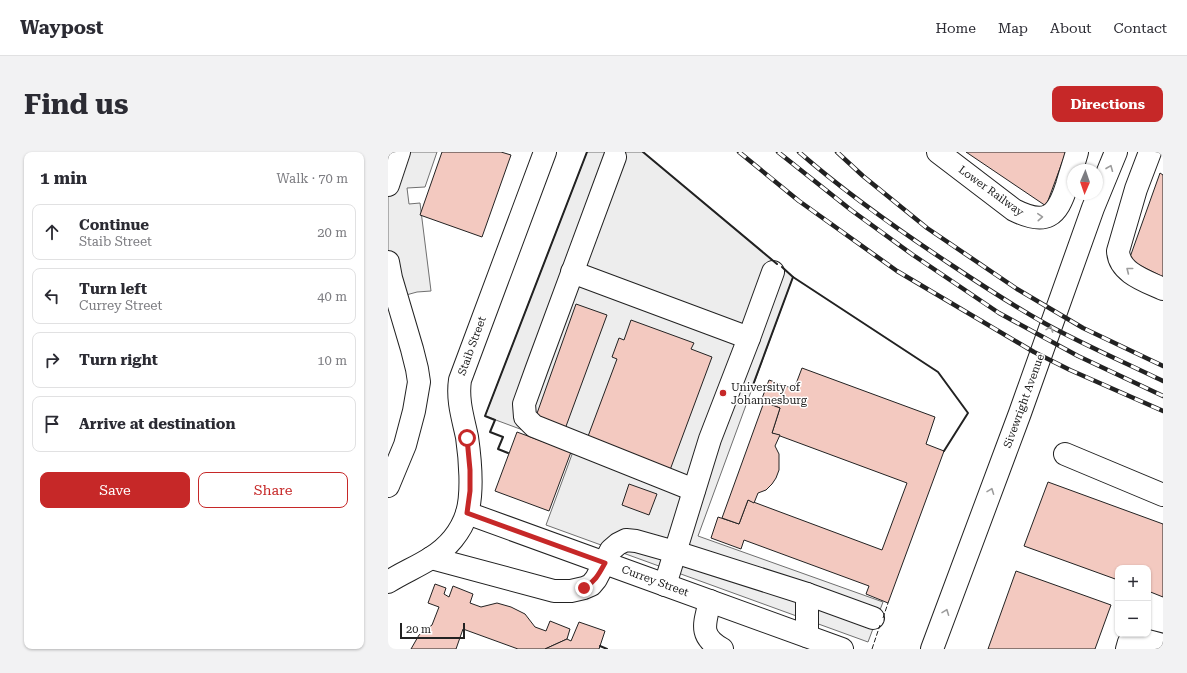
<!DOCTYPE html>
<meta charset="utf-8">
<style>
:root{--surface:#fff;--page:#f2f2f3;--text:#2b2b33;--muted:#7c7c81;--line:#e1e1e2;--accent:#c62828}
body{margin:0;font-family:"Roboto Serif",serif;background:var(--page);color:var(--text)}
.controls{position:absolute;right:12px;bottom:12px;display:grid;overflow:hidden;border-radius:8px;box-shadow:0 1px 3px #0004}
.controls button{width:36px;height:36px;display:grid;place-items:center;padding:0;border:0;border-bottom:1px solid var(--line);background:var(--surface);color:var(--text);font:20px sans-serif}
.compass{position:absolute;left:679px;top:12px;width:36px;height:36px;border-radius:50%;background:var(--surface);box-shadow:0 1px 3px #0004;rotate:182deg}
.scale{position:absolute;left:12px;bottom:10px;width:65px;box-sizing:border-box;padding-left:4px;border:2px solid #222;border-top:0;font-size:11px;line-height:14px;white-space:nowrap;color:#222;-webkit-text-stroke:3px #fff;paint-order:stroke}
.stop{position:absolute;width:12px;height:12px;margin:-9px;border:3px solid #c62828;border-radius:50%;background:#fff}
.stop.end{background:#c62828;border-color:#fff;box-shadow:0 1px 4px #0008}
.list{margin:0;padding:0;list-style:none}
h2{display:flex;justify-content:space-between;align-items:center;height:52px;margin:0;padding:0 16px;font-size:17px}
h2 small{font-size:13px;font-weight:400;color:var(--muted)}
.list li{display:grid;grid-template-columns:26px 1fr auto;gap:12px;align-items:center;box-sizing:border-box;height:56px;margin:0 8px 8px;padding:0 8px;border:1px solid var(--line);border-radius:8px}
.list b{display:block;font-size:15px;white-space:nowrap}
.list p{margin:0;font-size:13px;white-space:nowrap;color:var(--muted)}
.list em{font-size:13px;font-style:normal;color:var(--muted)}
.actions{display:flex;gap:8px;padding:12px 16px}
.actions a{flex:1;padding:9px 0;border:1px solid var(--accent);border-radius:8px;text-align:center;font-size:14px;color:var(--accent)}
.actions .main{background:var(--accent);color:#fff}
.icon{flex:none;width:22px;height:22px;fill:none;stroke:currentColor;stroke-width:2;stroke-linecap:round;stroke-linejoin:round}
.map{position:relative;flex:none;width:775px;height:497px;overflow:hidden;border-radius:8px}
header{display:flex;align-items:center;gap:24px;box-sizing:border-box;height:56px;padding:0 20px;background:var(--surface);border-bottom:1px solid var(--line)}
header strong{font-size:19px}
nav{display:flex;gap:22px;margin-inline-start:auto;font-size:14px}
.intro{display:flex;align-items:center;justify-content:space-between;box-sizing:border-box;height:96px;padding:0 24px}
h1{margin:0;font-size:28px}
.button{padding:10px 18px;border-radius:8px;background:var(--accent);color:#fff;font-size:14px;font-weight:700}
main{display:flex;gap:24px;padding:0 24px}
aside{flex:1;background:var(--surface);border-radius:8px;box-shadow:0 1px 3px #0004}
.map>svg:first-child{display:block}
.parking{fill:#ededed;stroke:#6f6f6f}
.building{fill:#f3c9c0;stroke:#222}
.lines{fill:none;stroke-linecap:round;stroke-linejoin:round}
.minor-casing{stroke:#222;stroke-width:24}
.major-casing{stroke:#222;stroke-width:24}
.minor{stroke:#fff;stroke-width:22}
.major{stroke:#fff;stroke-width:22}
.rail-casing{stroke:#222;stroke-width:4.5}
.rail{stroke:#fff;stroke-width:3;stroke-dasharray:9;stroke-linecap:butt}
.fence{stroke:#222;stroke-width:1;stroke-dasharray:5 2;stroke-linecap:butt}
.wall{stroke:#222;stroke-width:2}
.oneway{stroke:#9c9c9c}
.route{stroke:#c62828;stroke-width:5}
.poi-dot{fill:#c62828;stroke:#fff;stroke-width:1.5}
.labels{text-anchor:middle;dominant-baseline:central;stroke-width:3;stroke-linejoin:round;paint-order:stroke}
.street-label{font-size:11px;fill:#222;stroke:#fff}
.poi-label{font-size:11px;fill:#222;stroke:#fff;text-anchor:start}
</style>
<header>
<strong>Waypost</strong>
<nav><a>Home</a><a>Map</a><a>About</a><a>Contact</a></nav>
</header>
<div class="intro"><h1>Find us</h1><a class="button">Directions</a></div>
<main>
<aside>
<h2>1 min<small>Walk · 70 m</small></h2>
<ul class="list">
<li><svg class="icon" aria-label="ahead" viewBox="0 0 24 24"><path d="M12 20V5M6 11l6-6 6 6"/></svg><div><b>Continue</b><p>Staib Street</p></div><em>20 m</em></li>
<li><svg class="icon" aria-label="left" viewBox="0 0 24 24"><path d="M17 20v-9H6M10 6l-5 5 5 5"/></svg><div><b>Turn left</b><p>Currey Street</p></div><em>40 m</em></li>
<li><svg class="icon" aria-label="right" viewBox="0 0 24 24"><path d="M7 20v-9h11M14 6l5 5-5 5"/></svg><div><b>Turn right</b></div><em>10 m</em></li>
<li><svg class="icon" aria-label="arrive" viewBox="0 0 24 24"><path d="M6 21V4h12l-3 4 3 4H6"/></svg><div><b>Arrive at destination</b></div></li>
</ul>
<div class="actions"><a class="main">Save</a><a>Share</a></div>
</aside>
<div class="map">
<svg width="775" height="497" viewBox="0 0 775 497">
<rect width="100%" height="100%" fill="#fff"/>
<g class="parking">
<polygon points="0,0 49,0 37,35 19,36 21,52 32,51 43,139 29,140 0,148"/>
<polygon points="199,0 255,0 405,125 310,384 495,450 480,490 158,373 186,297 97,264"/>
</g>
<g class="building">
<polygon points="54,0 113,0 123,3 94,85 32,63"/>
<polygon points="578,0 678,0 658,54"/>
<polygon points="772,21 775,23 775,125 741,108"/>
<polygon points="188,152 219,163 177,277 147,267"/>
<polygon points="243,168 306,191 303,197 324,205 282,318 199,287 229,207 224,205 231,186 236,188"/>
<polygon points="414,216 547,265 538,292 556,299 500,451 478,442 481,434 356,388 353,397 323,386 330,365 351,372 360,348 494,398 519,331 384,281 392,256 373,249 381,228 406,237"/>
<polygon points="376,250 392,256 384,281 392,283 387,294 391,302 391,318 388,326 384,332 378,338 370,341 366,351 360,348 351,372 334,366"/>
<polygon points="129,280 183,300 161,359 107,339"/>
<polygon points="660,330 775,372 775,445 760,439 760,416 730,416 730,428 636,394"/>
<polygon points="241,332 269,342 261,363 234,353"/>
<polygon points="628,419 723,453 707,497 600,497"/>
<polygon points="47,432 58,436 56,442 61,445 65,434 85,442 82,451 93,455 109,451 123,455 137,462 147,475 158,479 162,469 182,477 179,487 157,497 130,497 75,477 68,497 23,497 31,483 44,473 51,455 40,451"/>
<polygon points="191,470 217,479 211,497 157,497 179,487 183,489"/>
</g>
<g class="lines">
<defs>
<g id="minor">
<path d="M550 0 626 58C658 74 669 65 679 33 682 22 686 11 689 0"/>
<path d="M762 0 748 37 730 99C731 121 758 129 775 137"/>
<polyline points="227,5 149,216 136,252 137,265 146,274 306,338"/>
<polyline points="0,33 11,0"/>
<polyline points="0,110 3,126 24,197 29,217 31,230 26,259 17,293 0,334"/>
<polyline points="184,120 361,186"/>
<polyline points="677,302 775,343"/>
<polyline points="79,361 454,497"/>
<polyline points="43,406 166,439 183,439 196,436 203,433 208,427 223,398 230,392 238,388 248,389 287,400 419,442 419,484"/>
<path d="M0 430C14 421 29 415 43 406 59 396 73 380 79 361 85 341 82 306 79 285 75 266 69 248 72 228L157 0"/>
<polyline points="277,433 322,287 361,186 385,120"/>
<polyline points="419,442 485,466"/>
<path d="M322 449C317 471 310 484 334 497"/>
<polyline points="739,497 741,490 746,486 752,487 775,493"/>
</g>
<polyline id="major" points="544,497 632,261 705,56 728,0"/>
</defs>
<use href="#minor" class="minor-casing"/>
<use href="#major" class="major-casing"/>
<use href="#minor" class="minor"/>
<use href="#major" class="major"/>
<defs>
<g id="rail">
<polyline points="351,0 411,49 509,119 646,200 682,218 775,259"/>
<polyline points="390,0 463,58 525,103 611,161 690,204 775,244"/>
<path d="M411 0C459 42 512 79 565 114 595 134 626 154 658 172 696 193 736 210 775 229"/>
<polyline points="449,0 475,24 539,76 629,137 695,176 775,214"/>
</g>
</defs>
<use href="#rail" class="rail-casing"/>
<use href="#rail" class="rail"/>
<g class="fence">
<polyline points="495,466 500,451"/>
<polyline points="484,497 492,473"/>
</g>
<g class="wall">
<polyline points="255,0 389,112"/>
<polyline points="394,115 405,125 550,220 580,261 556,299"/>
<polyline points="376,237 365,233 405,125"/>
<polyline points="120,301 110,297 115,285 102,280 107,268 97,264 199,0"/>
<polyline points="212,494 219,497"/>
</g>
</g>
<defs><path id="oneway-chevron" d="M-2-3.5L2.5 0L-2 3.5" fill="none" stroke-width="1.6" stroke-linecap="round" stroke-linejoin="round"/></defs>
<g class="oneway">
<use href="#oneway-chevron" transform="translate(722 16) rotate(-68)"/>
<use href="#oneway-chevron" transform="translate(652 65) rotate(-4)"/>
<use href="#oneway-chevron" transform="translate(741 118) rotate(-142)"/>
<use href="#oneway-chevron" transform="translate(662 177) rotate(-70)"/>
<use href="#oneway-chevron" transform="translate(603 339) rotate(-69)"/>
<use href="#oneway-chevron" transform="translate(558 460) rotate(-69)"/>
</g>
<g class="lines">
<path class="route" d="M79 286 82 318V339L79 361 217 411C211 422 207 430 196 436"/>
</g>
<circle class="poi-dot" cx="335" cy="241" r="4"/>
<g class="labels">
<g class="street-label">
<text transform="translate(603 39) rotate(36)">Lower Railway</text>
<text transform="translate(84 194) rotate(-70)">Staib Street</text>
<text transform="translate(636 249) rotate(-70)">Sivewright Avenue</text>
<text transform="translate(267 429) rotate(20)">Currey Street</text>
</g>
<g class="poi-label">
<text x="343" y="235">University of<tspan x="343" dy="13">Johannesburg</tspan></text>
</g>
</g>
</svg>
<div class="controls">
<button>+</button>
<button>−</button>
</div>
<svg class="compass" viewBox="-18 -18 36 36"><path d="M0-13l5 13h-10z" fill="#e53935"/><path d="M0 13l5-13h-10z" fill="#7c7c81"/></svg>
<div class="scale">20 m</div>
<div class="stop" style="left:79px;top:286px"></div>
<div class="stop end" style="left:196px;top:436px"></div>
</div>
</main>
